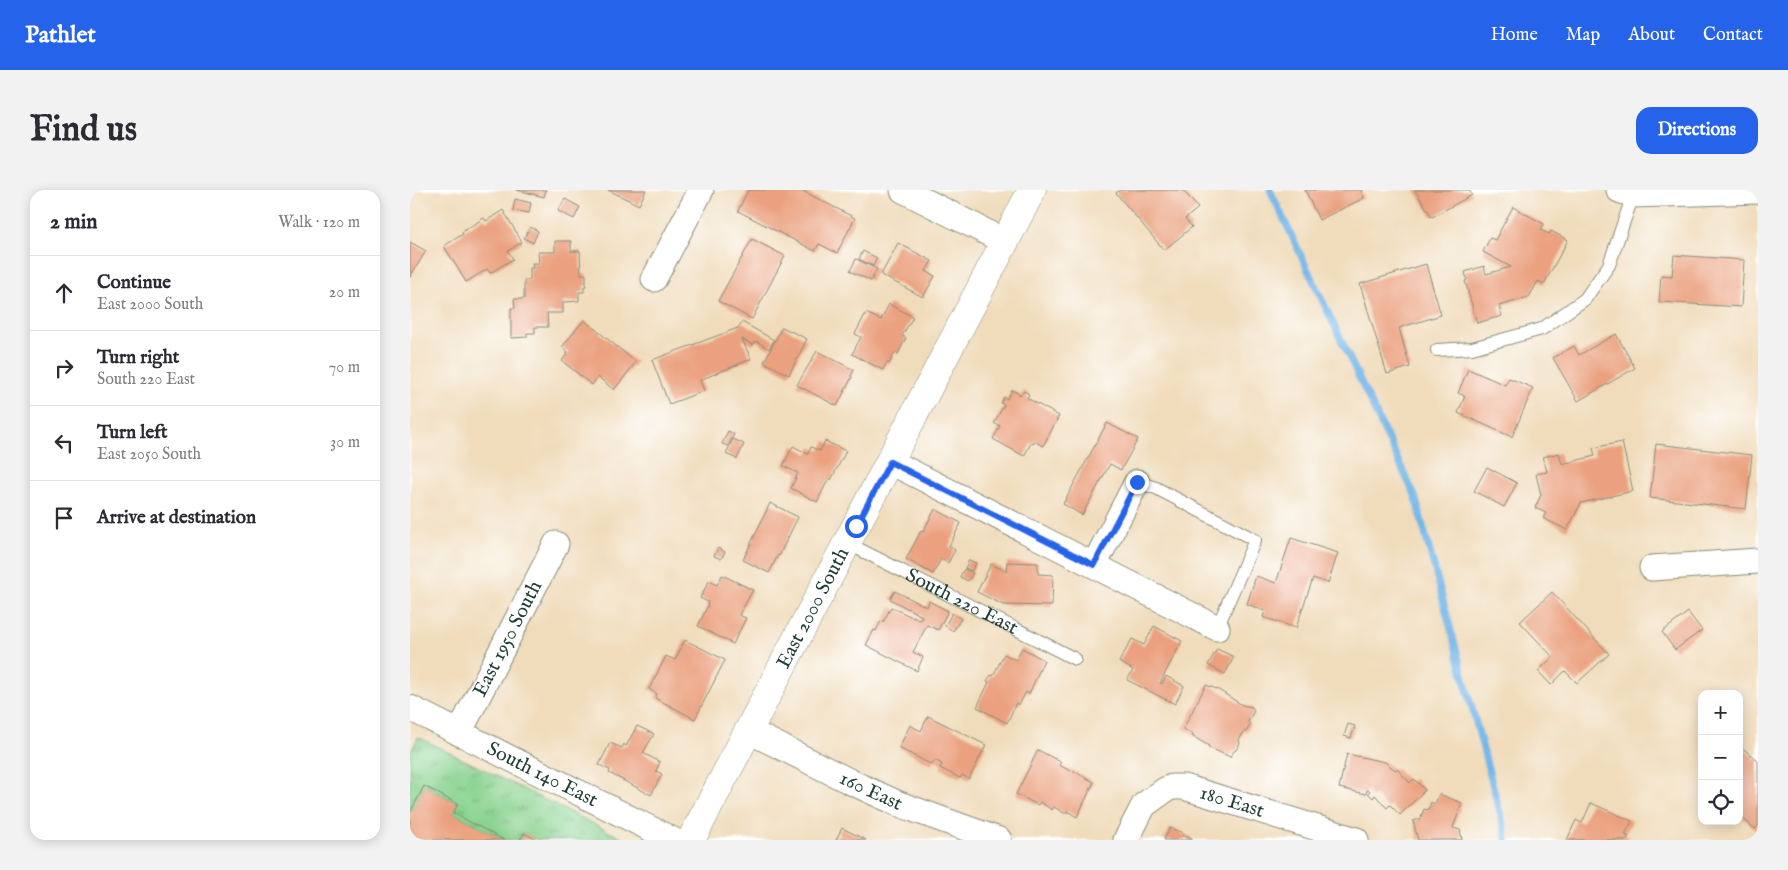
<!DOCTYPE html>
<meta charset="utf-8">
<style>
:root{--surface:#fff;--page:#f2f2f3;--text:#2b2b33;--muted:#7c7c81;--line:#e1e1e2;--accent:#2563eb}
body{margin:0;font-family:"IM FELL English",serif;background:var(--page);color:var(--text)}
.controls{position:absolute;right:15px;bottom:15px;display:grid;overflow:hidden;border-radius:10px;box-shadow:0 2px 12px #0003}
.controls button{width:45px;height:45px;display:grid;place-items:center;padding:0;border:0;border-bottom:1px solid var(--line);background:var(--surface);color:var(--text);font:25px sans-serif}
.stop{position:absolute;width:15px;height:15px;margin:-11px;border:4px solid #2563eb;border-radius:50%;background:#fff}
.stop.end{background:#2563eb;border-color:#fff;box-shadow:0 1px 5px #0008}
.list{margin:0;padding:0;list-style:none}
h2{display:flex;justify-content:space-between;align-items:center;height:65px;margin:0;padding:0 20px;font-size:21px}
h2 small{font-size:16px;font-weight:400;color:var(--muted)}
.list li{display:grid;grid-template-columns:32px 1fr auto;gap:15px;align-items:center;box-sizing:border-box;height:75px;padding:0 20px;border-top:1px solid var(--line)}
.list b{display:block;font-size:19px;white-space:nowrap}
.list p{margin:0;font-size:16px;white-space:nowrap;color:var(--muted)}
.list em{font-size:16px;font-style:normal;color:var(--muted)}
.icon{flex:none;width:28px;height:28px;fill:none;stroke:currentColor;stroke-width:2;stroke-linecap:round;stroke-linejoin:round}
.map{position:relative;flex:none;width:1348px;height:650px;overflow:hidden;border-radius:15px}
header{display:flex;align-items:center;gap:30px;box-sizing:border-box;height:70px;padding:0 25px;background:var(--accent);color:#fff}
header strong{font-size:24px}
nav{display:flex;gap:28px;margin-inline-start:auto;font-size:18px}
.intro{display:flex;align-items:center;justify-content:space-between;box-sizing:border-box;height:120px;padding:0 30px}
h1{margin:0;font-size:35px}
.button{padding:12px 22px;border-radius:15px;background:var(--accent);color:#fff;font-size:18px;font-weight:700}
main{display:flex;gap:30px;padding:0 30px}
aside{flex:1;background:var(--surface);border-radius:15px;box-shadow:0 2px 12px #0003}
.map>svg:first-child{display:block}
.grass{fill:url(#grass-tufts);stroke:#548861}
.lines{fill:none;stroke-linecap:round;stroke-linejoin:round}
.stream{stroke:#71b5e7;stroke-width:7}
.building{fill:#eba17f}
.service-casing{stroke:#888c77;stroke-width:14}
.minor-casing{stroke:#888c77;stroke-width:27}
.tertiary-casing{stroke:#888c77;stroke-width:29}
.service{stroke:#fff;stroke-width:12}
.minor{stroke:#fff;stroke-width:25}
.tertiary{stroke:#fff;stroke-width:28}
.route{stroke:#2563eb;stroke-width:6}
.labels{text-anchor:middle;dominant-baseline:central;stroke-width:5;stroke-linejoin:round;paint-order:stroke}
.street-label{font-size:20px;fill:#1f3d34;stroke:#fff}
</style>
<header>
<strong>Pathlet</strong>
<nav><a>Home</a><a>Map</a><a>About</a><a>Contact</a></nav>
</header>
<div class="intro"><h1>Find us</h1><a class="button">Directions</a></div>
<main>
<aside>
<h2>2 min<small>Walk · 120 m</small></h2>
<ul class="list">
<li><svg class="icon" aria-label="ahead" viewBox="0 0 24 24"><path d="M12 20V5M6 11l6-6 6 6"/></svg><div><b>Continue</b><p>East 2000 South</p></div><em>20 m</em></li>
<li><svg class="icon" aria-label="right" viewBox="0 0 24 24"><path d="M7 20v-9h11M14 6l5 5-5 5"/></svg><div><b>Turn right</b><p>South 220 East</p></div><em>70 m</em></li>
<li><svg class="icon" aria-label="left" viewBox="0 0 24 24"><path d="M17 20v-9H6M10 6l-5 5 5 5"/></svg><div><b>Turn left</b><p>East 2050 South</p></div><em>30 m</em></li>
<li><svg class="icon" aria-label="arrive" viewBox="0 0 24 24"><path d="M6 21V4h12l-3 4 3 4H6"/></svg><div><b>Arrive at destination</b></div></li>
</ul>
</aside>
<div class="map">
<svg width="1348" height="650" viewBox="0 0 1348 650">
<defs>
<pattern id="grass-tufts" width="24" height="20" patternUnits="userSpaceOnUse" patternTransform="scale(1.25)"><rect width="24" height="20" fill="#88d28e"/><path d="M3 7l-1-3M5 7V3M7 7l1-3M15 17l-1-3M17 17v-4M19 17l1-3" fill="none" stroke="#6fac75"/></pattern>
</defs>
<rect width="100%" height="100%" fill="#fff"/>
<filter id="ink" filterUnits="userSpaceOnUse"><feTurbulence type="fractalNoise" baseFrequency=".02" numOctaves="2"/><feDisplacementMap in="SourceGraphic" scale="10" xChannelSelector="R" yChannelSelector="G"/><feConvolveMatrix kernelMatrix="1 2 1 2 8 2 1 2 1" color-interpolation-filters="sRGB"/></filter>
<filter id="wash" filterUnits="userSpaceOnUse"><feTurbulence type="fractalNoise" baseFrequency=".0096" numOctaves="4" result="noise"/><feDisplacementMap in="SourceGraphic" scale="20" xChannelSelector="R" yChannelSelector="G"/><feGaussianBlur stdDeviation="1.12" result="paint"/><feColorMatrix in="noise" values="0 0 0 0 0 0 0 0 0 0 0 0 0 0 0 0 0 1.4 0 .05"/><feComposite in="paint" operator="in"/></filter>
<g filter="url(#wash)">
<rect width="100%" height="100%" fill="#f0dbba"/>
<polygon class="grass" points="8,547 216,650 127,650 114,643 110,650 94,650 43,623 48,613 14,596 0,623 0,563"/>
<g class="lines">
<polyline class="stream" points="860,0 1005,306 1095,641 1096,650"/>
</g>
<g id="blocks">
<g class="building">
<polygon points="107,0 136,0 134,7"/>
<polygon points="198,0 236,0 229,15"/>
<polygon points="338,0 382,0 385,1 391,0 445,28 427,63 409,54 405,61 328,21"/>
<polygon points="710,0 773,0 788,18 775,29 782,37 754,60 706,3"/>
<polygon points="895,0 951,0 954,8 909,30"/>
<polygon points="1005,0 1059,0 1062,5 1022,27"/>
<polygon points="105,9 121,13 119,23 103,20"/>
<polygon points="155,9 170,17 164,29 148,21"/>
<polygon points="1103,17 1134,34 1131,40 1139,44 1141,41 1158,50 1134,94 1128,91 1119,107 1089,116 1092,126 1067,133 1055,91 1057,90 1055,82 1074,76 1076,84 1101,77 1073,62 1080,48 1085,50"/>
<polygon points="93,20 112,52 98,61 103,69 80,83 77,79 56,92 34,56 53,44 52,42 74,28 76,31"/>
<polygon points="120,37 128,41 123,53 114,48"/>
<polygon points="342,49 375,66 342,129 308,111"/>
<polygon points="145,51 161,51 161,61 170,61 171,84 176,84 176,96 174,96 174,102 169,102 169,111 153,112 153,123 137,123 138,137 125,137 125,143 117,143 117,147 101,148 101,118 105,118 104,109 114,109 114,90 120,90 120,78 123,78 122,73 129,73 128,62 145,62"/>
<polygon points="0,52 16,61 0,87"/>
<polygon points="488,53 522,71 516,81 525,86 513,107 471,85"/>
<polygon points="453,61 467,68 463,76 449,69"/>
<polygon points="1264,65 1334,70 1331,117 1249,112 1251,85 1262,86"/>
<polygon points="446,69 467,79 461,91 440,81"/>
<polygon points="1016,74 1031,125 989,138 1000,177 977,184 950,94"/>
<polygon points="479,114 503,127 492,146 496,148 488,164 485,162 479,174 477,172 473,180 442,164 451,147 445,144 456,123 471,130"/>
<polygon points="174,130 226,172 204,200 188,187 182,195 152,171 158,162 152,157"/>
<polygon points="332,132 364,150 359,159 346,151 343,155 332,149 341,169 290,190 294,201 259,214 242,170 328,138"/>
<polygon points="372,137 397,149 379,185 354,172"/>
<polygon points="1206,144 1225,178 1168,211 1143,168 1164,156 1169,165"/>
<polygon points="407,161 444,180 441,186 442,187 427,216 387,195"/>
<polygon points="1058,179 1095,195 1099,188 1123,198 1102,247 1048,223 1055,206 1048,203"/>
<polygon points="602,200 611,205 614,201 619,204 617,208 649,226 633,256 624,251 623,254 621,253 614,266 583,249 590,236 584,233 594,215 591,213 594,207 597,209"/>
<polygon points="697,233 728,249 711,280 700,274 672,325 653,314"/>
<polygon points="318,241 324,244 318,256 312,254"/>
<polygon points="323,249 334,254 327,269 316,264"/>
<polygon points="415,251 436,261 421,290 419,288 407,312 381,298 388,283 373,276 383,256 398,264 401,257 410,261"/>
<polygon points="1212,252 1223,301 1171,313 1157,340 1133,328 1136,323 1125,318 1131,305 1126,284 1137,282 1133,267 1149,263 1152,274 1185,266 1183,258"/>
<polygon points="1246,254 1342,265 1336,319 1240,308"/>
<polygon points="1077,277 1107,293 1094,317 1064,301"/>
<polygon points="360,313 388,327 369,366 368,365 359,383 333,370"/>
<polygon points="525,319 551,333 539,356 545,360 538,373 531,369 523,384 496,369 511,341 513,342"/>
<polygon points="881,348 928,363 918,393 903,388 886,438 853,427 855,421 837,414 846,386 866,393"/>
<polygon points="308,358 315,362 311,369 304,366"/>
<polygon points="559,370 566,373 562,381 555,378"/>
<polygon points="597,372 628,373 628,384 643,385 642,416 593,415 567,402 581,374 596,381"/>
<polygon points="554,379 563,383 558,391 550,387"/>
<polygon points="312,385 343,400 329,425 336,428 323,454 288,436 298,415 297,414 298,412 290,408 299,391 307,395"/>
<polygon points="485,401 517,417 519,411 538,421 528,440 517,435 503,462 513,467 507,481 456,455 464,440 466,441 471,431 473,432 481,417 502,427 503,426 510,430 512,426 480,409"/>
<polygon points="1142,402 1199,464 1167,493 1155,481 1141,495 1128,481 1143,467 1110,432"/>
<polygon points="1278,422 1292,440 1265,460 1252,442"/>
<polygon points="542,423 551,429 543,441 535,436"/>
<polygon points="744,436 772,451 750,493 752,494 756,486 774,496 765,514 717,490 723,480 709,472 722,449 734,455"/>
<polygon points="275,450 315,470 285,529 245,508 247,504 239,499 256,466 265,470"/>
<polygon points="612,458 634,470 619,504 616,502 609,515 606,513 597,533 567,517 579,492 577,491 581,485 583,486 594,464 606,470"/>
<polygon points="807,459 824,467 815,484 798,475"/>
<polygon points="796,495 807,499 832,515 842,517 844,521 838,532 840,534 837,541 834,542 829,550 830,553 826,560 824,561 820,567 798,557 799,556 782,546 783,544 773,539"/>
<polygon points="518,526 576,555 559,589 552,585 550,588 530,578 532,574 525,570 522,575 489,558 500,535 511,541"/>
<polygon points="938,534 945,536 941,548 934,546"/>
<polygon points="227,536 244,544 233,563 250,572 246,581 252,584 241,605 199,583 200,580 189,575 200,553 212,558 214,554 216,556"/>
<polygon points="1329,555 1348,571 1348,636 1345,639 1329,625"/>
<polygon points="628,560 651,572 649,575 661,581 662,580 684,592 667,627 657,621 656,624 644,617 642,620 630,612 628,615 606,604"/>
<polygon points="937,564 975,572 985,580 987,579 1000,593 1004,589 1015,600 990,625 980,615 977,618 965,605 963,608 958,603 960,601 957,600 956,604 929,598"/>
<polygon points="14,596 48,614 43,623 94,650 0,650 0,623"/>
<polygon points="1029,604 1052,613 1043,638 1050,640 1052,650 1008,650 1003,631 1010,629 1014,619 1018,620 1021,612 1025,614"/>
<polygon points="1181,613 1222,631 1215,645 1218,646 1217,650 1157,650 1166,630 1172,633"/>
<polygon points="432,638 456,650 426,650"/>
<polygon points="760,638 772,642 772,644 782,648 782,650 754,650"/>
<polygon points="114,643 127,650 110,650"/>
</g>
</g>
</g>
<g filter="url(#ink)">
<use href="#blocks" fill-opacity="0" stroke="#888c77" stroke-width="1"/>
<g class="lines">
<defs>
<g id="service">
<polyline points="1027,160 1062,158 1132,139 1175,109 1199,75 1223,5"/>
<polyline points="727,292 746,298 845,350 807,438"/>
<path id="s1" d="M437 353 665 469"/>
</g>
<g id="minor">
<polyline points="493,0 594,51"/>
<polyline points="1209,0 1223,5 1348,1"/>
<polyline points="244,89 291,0"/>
<polyline points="479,271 807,438"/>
<polyline points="684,375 727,292"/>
<polyline points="1242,378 1348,371"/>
<path id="s2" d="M0 518 263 650"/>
<path id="s3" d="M339 541 441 592 489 614 589 650"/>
<path id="s4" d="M49 543 146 354"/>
<path id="s5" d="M716 650 734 615 755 600 762 597H774L946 650"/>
</g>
<g id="tertiary">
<path id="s6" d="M281 650 622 0"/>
</g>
</defs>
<use href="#service" class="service-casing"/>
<use href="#minor" class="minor-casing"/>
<use href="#tertiary" class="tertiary-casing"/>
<use href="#service" class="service"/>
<use href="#minor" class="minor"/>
<use href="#tertiary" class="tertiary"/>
</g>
</g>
<g class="lines" filter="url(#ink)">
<polyline class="route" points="446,336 480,272 684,375 727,292"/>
</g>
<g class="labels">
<g class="street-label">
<text stroke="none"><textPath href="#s1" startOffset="129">South 220 East</textPath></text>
<text stroke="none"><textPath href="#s6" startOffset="262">East 2000 South</textPath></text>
<text stroke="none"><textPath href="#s4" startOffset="106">East 1950 South</textPath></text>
<text stroke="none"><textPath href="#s2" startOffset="148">South 140 East</textPath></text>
<text stroke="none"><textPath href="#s3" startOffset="136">160 East</textPath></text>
<text stroke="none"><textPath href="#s5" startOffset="135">180 East</textPath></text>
</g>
</g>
</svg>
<div class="controls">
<button>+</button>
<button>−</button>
<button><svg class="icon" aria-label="locate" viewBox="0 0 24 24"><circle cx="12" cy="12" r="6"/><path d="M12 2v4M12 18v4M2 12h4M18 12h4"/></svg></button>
</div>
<div class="stop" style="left:446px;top:336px"></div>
<div class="stop end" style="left:727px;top:292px"></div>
</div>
</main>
